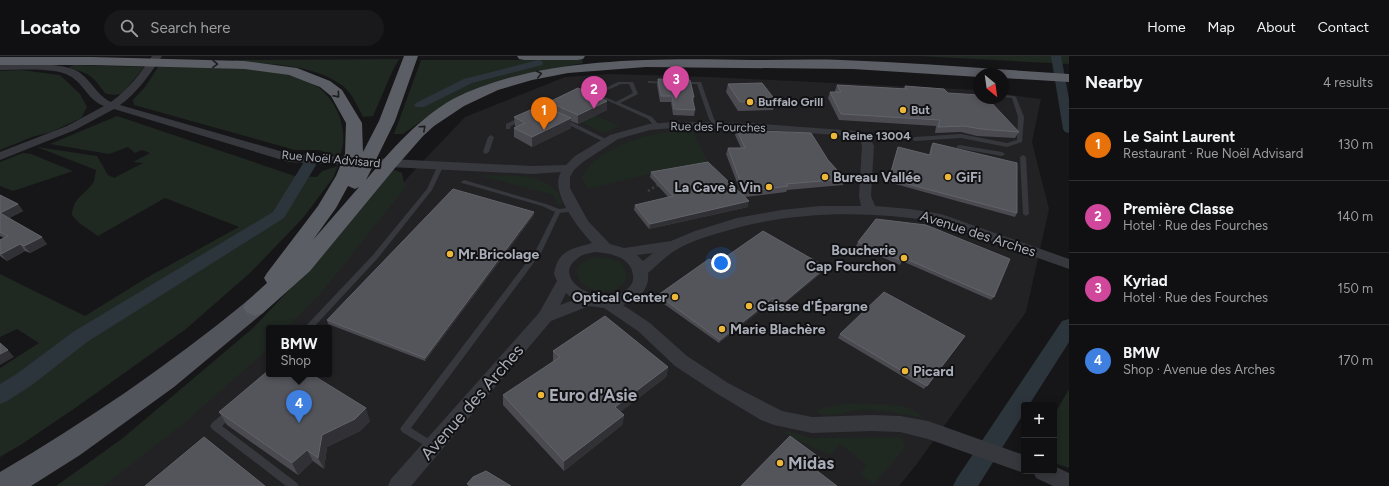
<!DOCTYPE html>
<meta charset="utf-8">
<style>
:root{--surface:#101012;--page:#19191b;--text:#f1f3f6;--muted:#9c9d9f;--line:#303032;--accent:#0f766e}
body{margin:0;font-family:Figtree,sans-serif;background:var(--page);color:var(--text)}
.controls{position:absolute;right:12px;bottom:12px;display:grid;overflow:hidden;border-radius:4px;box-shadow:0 2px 10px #0003}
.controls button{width:36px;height:36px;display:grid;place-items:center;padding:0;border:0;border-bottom:1px solid var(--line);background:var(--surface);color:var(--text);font:20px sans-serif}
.compass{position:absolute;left:973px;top:12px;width:36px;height:36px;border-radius:50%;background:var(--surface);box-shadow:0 2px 10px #0003;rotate:151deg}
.you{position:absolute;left:721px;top:207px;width:14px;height:14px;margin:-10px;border:3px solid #fff;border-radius:50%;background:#1a73e8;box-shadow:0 0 0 6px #1a73e833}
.badge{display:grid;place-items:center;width:26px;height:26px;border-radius:50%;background:var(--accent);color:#fff;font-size:13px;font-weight:700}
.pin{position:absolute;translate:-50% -33px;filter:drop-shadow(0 1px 2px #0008)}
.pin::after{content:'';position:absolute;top:21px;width:14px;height:12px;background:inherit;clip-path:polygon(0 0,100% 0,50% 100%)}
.popup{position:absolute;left:266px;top:269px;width:66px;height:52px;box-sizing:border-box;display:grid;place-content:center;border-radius:4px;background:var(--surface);filter:drop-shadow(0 1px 3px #0005);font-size:13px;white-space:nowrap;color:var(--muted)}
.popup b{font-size:15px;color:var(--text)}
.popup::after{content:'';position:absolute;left:50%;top:100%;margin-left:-8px;border:8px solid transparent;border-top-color:var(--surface)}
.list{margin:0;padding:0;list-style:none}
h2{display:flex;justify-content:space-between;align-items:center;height:52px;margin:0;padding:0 16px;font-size:17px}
h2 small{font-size:13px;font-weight:400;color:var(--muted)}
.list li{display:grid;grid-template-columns:26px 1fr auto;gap:12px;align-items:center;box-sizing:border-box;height:72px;padding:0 16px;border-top:1px solid var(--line)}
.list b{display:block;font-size:15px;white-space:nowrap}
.list p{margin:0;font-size:13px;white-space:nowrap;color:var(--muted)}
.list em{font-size:13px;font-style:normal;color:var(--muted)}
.icon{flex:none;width:22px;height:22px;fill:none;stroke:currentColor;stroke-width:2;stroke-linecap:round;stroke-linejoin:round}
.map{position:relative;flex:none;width:1069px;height:430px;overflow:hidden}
header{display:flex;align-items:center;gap:24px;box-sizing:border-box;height:56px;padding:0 20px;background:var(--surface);border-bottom:1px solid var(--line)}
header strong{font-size:19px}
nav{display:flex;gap:22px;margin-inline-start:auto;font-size:14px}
.search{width:280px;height:36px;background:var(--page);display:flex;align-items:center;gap:10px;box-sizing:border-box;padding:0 14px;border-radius:22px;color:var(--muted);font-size:15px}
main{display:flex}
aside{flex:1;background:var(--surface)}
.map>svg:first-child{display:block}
.built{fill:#222225}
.green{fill:#202822}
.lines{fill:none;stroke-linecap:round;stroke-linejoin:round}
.canal{fill:#2d353c;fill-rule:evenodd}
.path{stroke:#3d3f44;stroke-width:2.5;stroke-dasharray:2 3;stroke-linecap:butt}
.service{fill:#37383d;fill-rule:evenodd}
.minor{fill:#37383d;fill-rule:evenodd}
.primary{fill:#53555c;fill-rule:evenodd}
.trunk{fill:#5c5e65;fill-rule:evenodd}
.wall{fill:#4a4a50}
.shaded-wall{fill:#313135}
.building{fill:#54555b;stroke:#62636a}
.oneway{stroke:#1c1d1f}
.poi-dot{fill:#edb739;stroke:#111113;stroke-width:1.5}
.labels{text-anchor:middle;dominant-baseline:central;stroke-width:4;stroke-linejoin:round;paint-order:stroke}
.far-poi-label{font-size:12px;font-weight:bold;fill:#a9adb8;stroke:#111113;text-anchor:start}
.far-street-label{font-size:12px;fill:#a9adb8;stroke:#111113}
.poi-label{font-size:14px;font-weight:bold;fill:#a9adb8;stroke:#111113;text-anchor:start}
.street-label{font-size:14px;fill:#a9adb8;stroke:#111113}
.near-poi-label{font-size:17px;font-weight:bold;fill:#a9adb8;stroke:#111113;text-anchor:start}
.near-street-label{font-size:17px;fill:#a9adb8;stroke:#111113}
</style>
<header>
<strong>Locato</strong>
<div class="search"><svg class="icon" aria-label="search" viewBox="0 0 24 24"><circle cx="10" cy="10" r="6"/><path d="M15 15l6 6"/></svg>Search here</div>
<nav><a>Home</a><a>Map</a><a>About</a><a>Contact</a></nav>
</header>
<main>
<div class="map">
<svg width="1069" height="430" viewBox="0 0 1069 430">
<rect width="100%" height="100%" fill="#161618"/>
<polygon class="built" points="610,18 709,21 979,34 979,42 1003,42 1003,38 1041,43 1032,86 1049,153 1026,256 916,409 899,430 72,430 269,272 269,318 329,318 329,272 269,272 344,197 410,119 465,61 565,21"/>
<g class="green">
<polygon points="919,0 1069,0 1069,8"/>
<path d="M399 3 392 16 373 60 363 61C358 51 352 37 343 30 311 7 269 8 232 6L234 4Z"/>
<polygon points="421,4 582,4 583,7 526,18 488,29 457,43 427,61 403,78 394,78"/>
<path d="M74 9 144 11 124 36C118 40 111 39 105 37 91 18 91 19 68 11Z"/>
<path d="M158 11C200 12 283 8 318 31 328 38 339 54 341 66 344 78 345 90 339 101L319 94H295L134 49 133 44 145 31Z"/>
<polygon points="21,14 60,19 80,38 87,51 81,62 51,76 32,81 0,94 0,15"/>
<polygon points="557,42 620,70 603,77 544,48"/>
<path d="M117 60 295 120 317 121 322 115 338 110 333 122 303 162 251 216 186 273 78 350 22 388 0 401V312L39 287 17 273 0 281V218L85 260 148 221 239 171 165 142 98 180 79 167 72 159C73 141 84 140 93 127 95 124 95 118 96 114L37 91 97 100 108 119 114 122 143 107 133 106 150 97 142 94 135 97 128 91 109 98 50 88Z"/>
<path d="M675 75H693L709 109 673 112 588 133 582 121C599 90 643 79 675 75Z"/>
<polygon points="23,97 31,98 73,115 13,135 0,130 0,106"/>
<polygon points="392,113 402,117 405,132 322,236 287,272 269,272 269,291 258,302 188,364 104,430 56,430 123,382 253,272 327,194"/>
<path d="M477 119C503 120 558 114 562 149L557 148 554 139Z"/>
<path d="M594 201C644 199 630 246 593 233 587 231 581 228 578 222 573 210 585 204 594 201Z"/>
<polygon points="1069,333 1069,412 1054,407 1054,359"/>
<path d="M848 347 893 349 910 352 924 362C902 358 881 353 859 354 845 355 829 364 816 356L823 352Z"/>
<polygon points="782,376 791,376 809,382 900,381 904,387 905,392 874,428 860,418 867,409 840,388 831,399 811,391"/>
</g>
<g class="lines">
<g class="canal">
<polygon points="1051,0 1061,0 1069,43 1069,77 1065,76 1063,73"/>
<polygon points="538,4 542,5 543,7 542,9 472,27 424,51 416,51 414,49 416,47 464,23"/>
<polygon points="309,105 314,106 316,109 284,162 87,286 32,329 7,345 0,348 0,328 18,317 73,276 273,156 304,106"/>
<polygon points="1069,263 1069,286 1029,349 1024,349 1024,357 978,430 953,430 957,422 1062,265"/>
</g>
<polyline class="path" points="648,135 658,129"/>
<g class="service">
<polygon points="648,25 666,26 668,27 666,28 650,27 648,27"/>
<path d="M618 26H633L638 38 620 47 652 61 659 69V71H655L648 63 593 38ZM621 28H629L633 37 616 46 599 38Z"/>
<polygon points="680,26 701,26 714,63 720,70 719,71 715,71 709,63 697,28 680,28"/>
<polygon points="1003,39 1014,40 1016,41 1024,61 1022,86 1007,91 961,82 915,85 912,83 915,81 961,78 1007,87 1017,84 1018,61 1012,42 1003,41"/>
<polygon points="523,60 526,62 525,63 511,70 510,73 506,73 506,68"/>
<polygon points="563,62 608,84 609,85 608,86 604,86 561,65 561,63"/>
<polygon points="491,79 494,81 489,96 486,98 484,97 483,96 488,81"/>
<polygon points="959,89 1002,96 1005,98 1002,100 957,92 957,90"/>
<polygon points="1023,99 1026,101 1029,158 1026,160 1023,158 1020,101"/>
<polygon points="440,109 443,111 432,134 377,203 313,272 304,272 373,199 427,133 437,111"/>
<polygon points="464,124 546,148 559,153 575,151 578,153 575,155 560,157 541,197 411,372 435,387 437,390 435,393 432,394 402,376 400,373 402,370 536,194 555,156 542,150 462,127 461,126"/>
<polygon points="230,353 233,354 234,357 233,360 222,370 297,427 299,430 286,430 212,373 210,370 212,367 227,354"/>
</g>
<g class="minor">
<path d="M152 0H162C150 18 138 36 120 49L290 98 532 110 566 109 575 100 610 79 649 68 673 66 750 67 856 75 870 82 874 90 871 140 875 150 910 153 941 158 1069 203V213L934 165C862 154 788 155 719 177 705 181 689 186 676 194 666 200 657 209 648 217 650 234 637 244 623 249L650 267 687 300 728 327 782 355 812 361 872 359 900 360 928 365 1024 399V415H1030L1024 417 928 383 900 376 872 375 812 377 774 369 761 364 716 337 675 310 638 275 604 252 589 250 551 265 411 430H388L391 423 539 257 557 225 554 218C558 194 571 193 592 187 579 173 549 136 561 116L532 118 289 106 114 53 75 74 0 104V96L67 70 104 50C89 45 84 28 70 20 56 11 17 14 0 14V8C19 8 61 6 77 15 91 23 97 40 111 46 129 33 140 18 152 0ZM673 72 750 73 850 80 861 86 862 90 859 140 861 150H820L781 154 737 162 695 175 671 185 624 192 610 188 588 165 570 132V121L574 114 583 106 618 83 650 74ZM595 196C610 197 632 201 633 220 634 227 630 231 625 235 602 253 548 223 578 202 582 198 590 197 595 196ZM653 197 643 205 637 199ZM566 237 574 244 560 249Z"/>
<polygon points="1054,410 1069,417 1069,430 1053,430 1036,422 1033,415 1054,415"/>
</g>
<path class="primary" d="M255 242 263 245 267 251 263 257 174 331 80 399 31 430H0V416C87 365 169 309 247 245Z"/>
<g class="trunk">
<path d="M404 0H418L395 65 366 124C392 93 418 63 453 43 537 0 659 2 753 4 782 4 813 3 842 4 918 7 993 13 1069 18V26L1003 22V18H979V21L853 13 646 11 568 17 532 24 498 34 464 50 434 70 423 80 395 112 310 215 263 257 255 260 247 257 243 251 247 245 267 227 264 222 267 217 318 150 336 120 345 98 346 67 331 40 320 31 289 19 244 13 92 9H0V1H92L244 5 297 12 330 25 342 34 362 67 363 96 379 65ZM348 130 355 133 359 131 313 184 336 152Z"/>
<polygon points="517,0 585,0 583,3 578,4 524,4 519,3"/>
</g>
</g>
<g class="wall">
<polygon points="658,23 694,41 693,47 695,54 694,60 673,59 671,46 660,46 657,29"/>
<polygon points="728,28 776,45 773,54 738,55 726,36"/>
<polygon points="837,29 903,33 905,30 948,37 1019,76 1015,82 977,80 961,76 935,77 936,70 839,64 828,42 830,36 835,36 835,35"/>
<polygon points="549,46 607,54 578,68 571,65 571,72 532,91 514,81 514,72 516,71 515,70 514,61 549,52"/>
<polygon points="737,74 828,104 845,123 843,129 787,134 786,136 745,141 748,151 649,173 634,154 635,149 668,141 650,121 651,116 741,137 726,98 728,92 741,92 735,79"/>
<polygon points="933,87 1017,157 1015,161 888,126 897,94 898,91 929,99 931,90"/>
<polygon points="0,139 18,148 23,155 9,162 47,188 30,197 25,195 7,205 0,200 0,184 4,182 0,180"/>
<polygon points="534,159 425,305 328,268 327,264"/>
<polygon points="858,186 1010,203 994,241 991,244 902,205 900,209 856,190"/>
<polygon points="717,207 825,214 780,251 771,246 719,287 657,243 658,239"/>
<polygon points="840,278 965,280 924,333 838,282"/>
<polygon points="553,295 668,311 666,321 620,356 624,359 622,369 564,415 503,349 503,339 554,306 553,305"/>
<polygon points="219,356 370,365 360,375 327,391 324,413 313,405 298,419 227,369"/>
</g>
<g class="shaded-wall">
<polygon points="607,45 607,54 578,68 578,59"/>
<polygon points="571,62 571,72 532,91 532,81"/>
<polygon points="749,145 748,151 649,173 650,168"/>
<polygon points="18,148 23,155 6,164 0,157"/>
<polygon points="534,156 534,159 425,305 425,302"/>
<polygon points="42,181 47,188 30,197 24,190"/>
<polygon points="20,188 25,195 7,205 1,198"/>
<polygon points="826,211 825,214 780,251 782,248"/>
<polygon points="773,242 771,246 719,287 720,284"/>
<polygon points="8,294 14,301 0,309 0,298"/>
<polygon points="668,311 666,321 614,361 615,351"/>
<polygon points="366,352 370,365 360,375 327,391 324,413 318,402 322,379"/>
<polygon points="624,359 622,369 564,415 564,405"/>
<polygon points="307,394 313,405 298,419 292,407"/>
<polygon points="820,402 814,412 812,411"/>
</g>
<g class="building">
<polygon points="658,23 690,24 694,41 692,41 695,54 674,53 672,40 661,40"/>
<polygon points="762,27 776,45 740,46 728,28"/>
<polygon points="837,29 907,33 905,30 944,33 948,37 979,39 979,42 987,42 1019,76 981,73 964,70 938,71 940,64 841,58 830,36 841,36"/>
<polygon points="578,32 607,45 578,59 549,46"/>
<polygon points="542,49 571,62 532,81 514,72 525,67 514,61"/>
<polygon points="737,74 811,77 828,104 845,123 786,128 788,130 744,136 728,92 745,92"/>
<polygon points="933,87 1017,107 1017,157 889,123 898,91 930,99"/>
<polygon points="708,106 749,145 650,168 635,149 673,140 651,116"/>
<polygon points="453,133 534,156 425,302 327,264"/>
<polygon points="0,139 18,148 0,157 42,181 24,190 20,188 1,198 0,197 0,184 8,180 0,176"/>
<polygon points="876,163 926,169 1010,203 994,241 904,202 902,205 858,186"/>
<polygon points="763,175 826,211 782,248 773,242 720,284 658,239 709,203 717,207"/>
<polygon points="884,236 965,280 927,330 840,278"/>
<polygon points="605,260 668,311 615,351 624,359 564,405 503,339 560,301 553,295"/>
<polygon points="0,287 8,294 0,298"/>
<polygon points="269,314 269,318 311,318 366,352 355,363 322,379 318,402 307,394 292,407 219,356"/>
<polygon points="790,380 820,402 812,411 837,430 741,430"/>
<polygon points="204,381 265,430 145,430"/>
<polygon points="486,415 511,430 470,430 467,428 473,421"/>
</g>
<defs><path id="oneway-chevron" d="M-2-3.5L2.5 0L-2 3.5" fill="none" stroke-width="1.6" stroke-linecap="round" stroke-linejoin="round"/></defs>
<g class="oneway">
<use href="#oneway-chevron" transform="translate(215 8) rotate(2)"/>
<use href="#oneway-chevron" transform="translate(539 18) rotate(-12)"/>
<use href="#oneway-chevron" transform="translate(337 39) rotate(49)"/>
<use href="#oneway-chevron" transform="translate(423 72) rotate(-42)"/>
</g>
<g class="poi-dot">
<circle cx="750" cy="46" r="4"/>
<circle cx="903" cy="54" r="4"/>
<circle cx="834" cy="80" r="4"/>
<circle cx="825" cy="121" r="4"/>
<circle cx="948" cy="121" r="4"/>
<circle cx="769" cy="131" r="4"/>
<circle cx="450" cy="198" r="4"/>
<circle cx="904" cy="202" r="4"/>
<circle cx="675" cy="241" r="4"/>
<circle cx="749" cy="250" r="4"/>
<circle cx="722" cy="273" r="4"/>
<circle cx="905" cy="315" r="4"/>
<circle cx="541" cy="339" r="4"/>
<circle cx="780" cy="407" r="4"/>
</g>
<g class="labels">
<g class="far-poi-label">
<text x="758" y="46">Buffalo Grill</text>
<text x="911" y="54">But</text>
<text x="842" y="80">Reine 13004</text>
</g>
<g class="far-street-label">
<text transform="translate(718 71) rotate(1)">Rue des Fourches</text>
<text transform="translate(331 103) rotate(5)">Rue Noël Advisard</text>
</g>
<g class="poi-label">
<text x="833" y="121">Bureau Vallée</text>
<text x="956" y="121">GiFi</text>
<text x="761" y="131" text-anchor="end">La Cave à Vin</text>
<text x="896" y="194" text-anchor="end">Boucherie<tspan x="896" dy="16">Cap Fourchon</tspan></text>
<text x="458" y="198">Mr.Bricolage</text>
<text x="667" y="241" text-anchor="end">Optical Center</text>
<text x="757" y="250">Caisse d'Épargne</text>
<text x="730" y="273">Marie Blachère</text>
<text x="913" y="315">Picard</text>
</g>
<g class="street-label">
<text transform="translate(978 178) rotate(18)">Avenue des Arches</text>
</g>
<g class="near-poi-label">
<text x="549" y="339">Euro d'Asie</text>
<text x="788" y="407">Midas</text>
</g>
<g class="near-street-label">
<text transform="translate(472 346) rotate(-49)">Avenue des Arches</text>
</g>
</g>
</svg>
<div class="controls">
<button>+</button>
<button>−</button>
</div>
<svg class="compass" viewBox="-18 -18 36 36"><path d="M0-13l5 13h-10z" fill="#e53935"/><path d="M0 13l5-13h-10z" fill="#9c9d9f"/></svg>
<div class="you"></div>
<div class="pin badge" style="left:544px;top:74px;background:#e8710a">1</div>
<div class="pin badge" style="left:594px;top:53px;background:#d1479c">2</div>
<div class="pin badge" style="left:676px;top:43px;background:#d1479c">3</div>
<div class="pin badge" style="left:299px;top:367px;background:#3f7fe0">4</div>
<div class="popup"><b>BMW</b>Shop</div>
</div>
<aside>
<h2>Nearby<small>4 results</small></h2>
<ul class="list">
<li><span class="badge" style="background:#e8710a">1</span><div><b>Le Saint Laurent</b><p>Restaurant · Rue Noël Advisard</p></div><em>130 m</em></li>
<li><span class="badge" style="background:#d1479c">2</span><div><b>Première Classe</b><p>Hotel · Rue des Fourches</p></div><em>140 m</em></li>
<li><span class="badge" style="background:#d1479c">3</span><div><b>Kyriad</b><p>Hotel · Rue des Fourches</p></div><em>150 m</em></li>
<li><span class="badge" style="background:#3f7fe0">4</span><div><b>BMW</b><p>Shop · Avenue des Arches</p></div><em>170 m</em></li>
</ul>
</aside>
</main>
